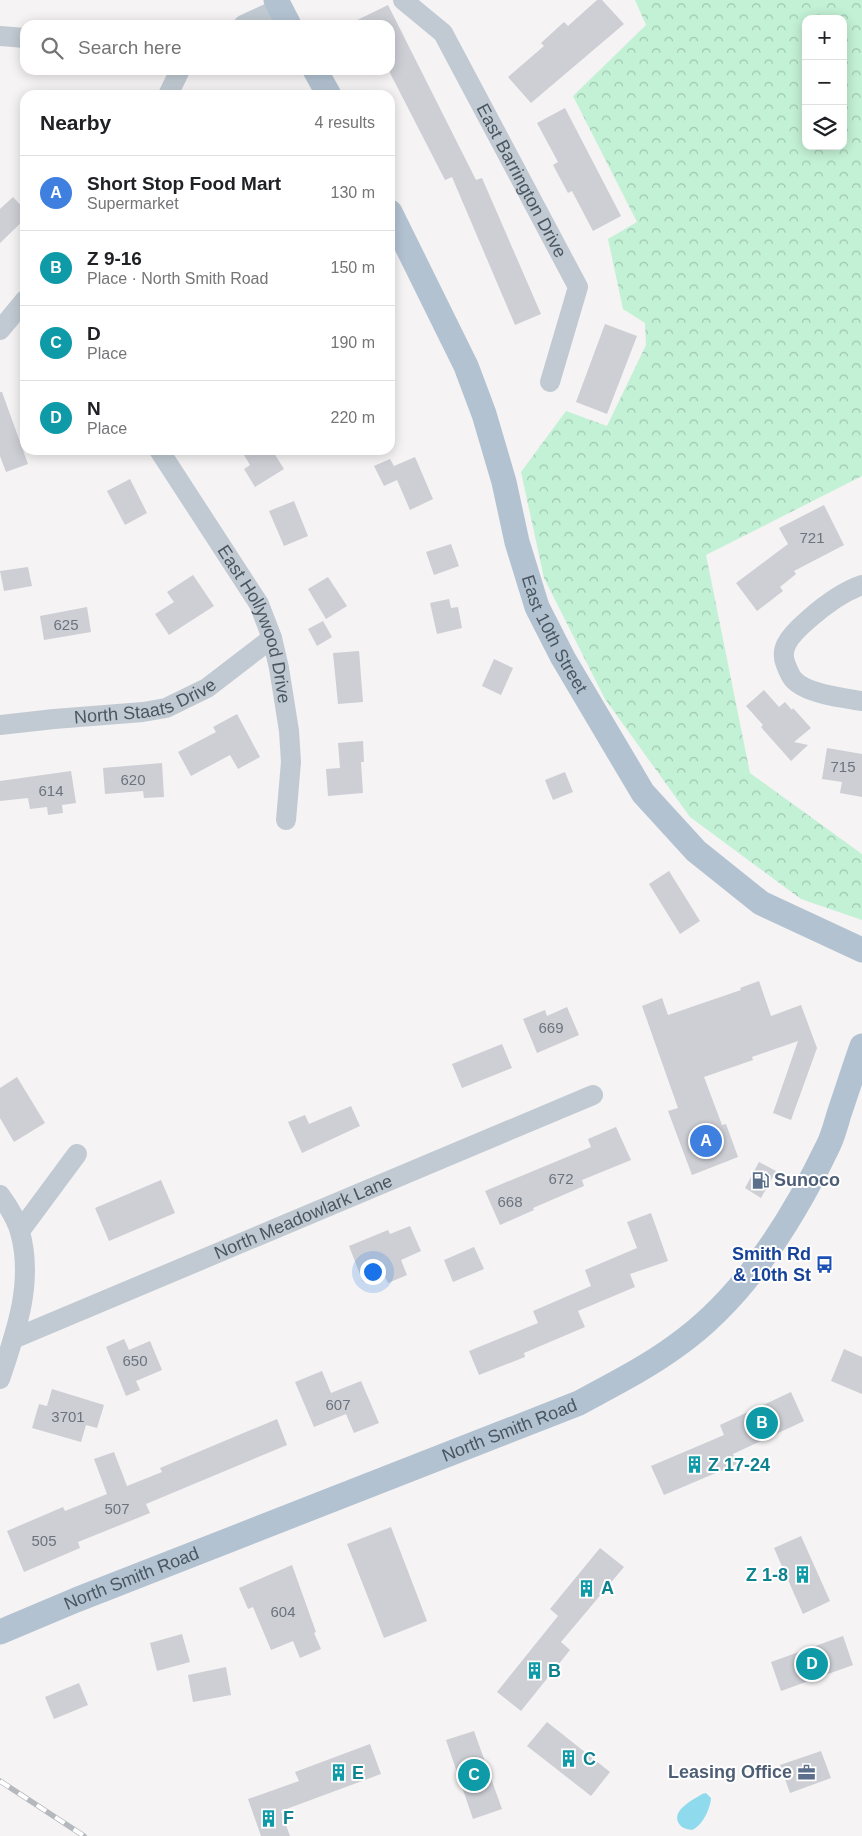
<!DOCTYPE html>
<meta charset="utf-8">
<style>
:root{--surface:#fff;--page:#f6f6f6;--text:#202124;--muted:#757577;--line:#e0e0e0;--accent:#1a73e8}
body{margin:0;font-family:Arial,sans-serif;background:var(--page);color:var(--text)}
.controls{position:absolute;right:15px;top:15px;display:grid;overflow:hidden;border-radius:10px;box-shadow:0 2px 12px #0003}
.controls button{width:45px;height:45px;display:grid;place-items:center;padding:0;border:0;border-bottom:1px solid var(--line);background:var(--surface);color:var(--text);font:25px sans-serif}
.you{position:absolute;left:372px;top:1271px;width:18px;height:18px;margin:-12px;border:4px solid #fff;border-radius:50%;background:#1a73e8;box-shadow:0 0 0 8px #1a73e833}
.badge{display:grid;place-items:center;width:32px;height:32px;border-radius:50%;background:var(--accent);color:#fff;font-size:16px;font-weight:700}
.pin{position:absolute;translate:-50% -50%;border:2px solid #fff;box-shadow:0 1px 5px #0006}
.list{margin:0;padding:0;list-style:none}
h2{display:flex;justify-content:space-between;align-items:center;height:65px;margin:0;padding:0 20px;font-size:21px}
h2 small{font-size:16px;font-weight:400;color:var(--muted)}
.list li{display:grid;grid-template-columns:32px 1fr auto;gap:15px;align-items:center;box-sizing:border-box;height:75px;padding:0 20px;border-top:1px solid var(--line)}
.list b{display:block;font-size:19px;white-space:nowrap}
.list p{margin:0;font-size:16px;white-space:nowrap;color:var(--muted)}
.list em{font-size:16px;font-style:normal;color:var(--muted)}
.icon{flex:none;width:28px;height:28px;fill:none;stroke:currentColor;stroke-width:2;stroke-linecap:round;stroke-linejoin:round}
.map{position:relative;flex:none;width:862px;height:1836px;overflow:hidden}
.search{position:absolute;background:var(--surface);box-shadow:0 2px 12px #0003;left:20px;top:20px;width:375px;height:55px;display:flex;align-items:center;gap:12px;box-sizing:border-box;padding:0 18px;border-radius:15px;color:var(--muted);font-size:19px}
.panel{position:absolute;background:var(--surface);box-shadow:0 2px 12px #0003;left:20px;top:90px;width:375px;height:365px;border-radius:15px}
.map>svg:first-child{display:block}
.forest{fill:url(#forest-crowns);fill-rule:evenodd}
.water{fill:#90daee}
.building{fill:#cdcfd5}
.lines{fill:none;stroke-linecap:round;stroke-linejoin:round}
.minor{stroke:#c1cad2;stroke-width:20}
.major{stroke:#b3c2d1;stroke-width:25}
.rail-casing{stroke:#b5b8bd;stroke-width:5.5}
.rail{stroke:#fff;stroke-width:4;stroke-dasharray:11;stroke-linecap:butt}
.labels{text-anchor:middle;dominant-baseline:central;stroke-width:4;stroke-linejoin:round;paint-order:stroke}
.number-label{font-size:15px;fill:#6b747e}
.street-label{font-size:18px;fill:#4a5661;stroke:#fff}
.service-label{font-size:18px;font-weight:bold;fill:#4e5e75;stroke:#fff;text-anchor:start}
.transit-label{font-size:18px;font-weight:bold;fill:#164399;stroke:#fff;text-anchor:end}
.culture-label{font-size:18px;font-weight:bold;fill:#0d838f;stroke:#fff;text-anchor:start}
</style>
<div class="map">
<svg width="862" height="1836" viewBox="0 0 862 1836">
<defs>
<pattern id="forest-crowns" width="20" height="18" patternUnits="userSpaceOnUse" patternTransform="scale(1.25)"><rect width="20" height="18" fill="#c3f1d5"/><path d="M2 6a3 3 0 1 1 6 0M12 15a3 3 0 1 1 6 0" fill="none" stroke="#a0c6b0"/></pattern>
</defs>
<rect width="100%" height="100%" fill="#f5f3f3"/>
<path class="forest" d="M635 0H862V476L706 555 750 773 862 854V920L801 899 690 817 605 699 544 578 521 472 566 411 607 426 646 345 645 323 623 309 608 239 637 222 573 96 646 25ZM806 19H843V146H806Z"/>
<path class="water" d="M706 1793 711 1798C710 1810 702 1826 692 1830 686 1829 681 1828 678 1822 673 1809 693 1800 702 1794Z"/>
<g class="building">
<polygon points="597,0 602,0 624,24 531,103 508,77 544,46 541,43 564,22 568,26"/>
<polygon points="388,5 476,180 482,178 541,314 515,325 452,177 445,180 390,73 390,25 347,25"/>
<polygon points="565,108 621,216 593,231 572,191 568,193 553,165 558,162 537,123"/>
<polygon points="13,197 25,210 25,219 0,243 0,209"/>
<polygon points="605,324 637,336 607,414 576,402"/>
<polygon points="0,392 2,392 28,464 6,472 0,456"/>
<polygon points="241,450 272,450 284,469 255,487 244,469 250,465"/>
<polygon points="415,457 433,499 410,510 397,480 384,486 374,466 390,459 394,466"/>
<polygon points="130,479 147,513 125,525 107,491"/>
<polygon points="294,501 308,536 284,546 269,511"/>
<polygon points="824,505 844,545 794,571 796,574 780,587 783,591 757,611 736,583 788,544 779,528"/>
<polygon points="451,544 459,566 434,575 426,552"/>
<polygon points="28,567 32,586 4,591 0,571"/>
<polygon points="193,575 214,606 169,635 155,614 174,602 167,592"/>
<polygon points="328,577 347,606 326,619 308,589"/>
<polygon points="449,599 451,608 458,607 462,628 437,634 430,603"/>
<polygon points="87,607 91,632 44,640 40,616"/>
<polygon points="323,621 332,637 317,646 308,629"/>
<polygon points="359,651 363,702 338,704 333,653"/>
<polygon points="494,659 513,668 501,695 482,686"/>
<polygon points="764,690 779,707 785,702 792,710 793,708 811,728 794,742 808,745 791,761 761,727 763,725 746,706"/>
<polygon points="237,714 260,757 238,769 230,755 191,776 178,752 216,732 213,727"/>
<polygon points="363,741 364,762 361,762 363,793 328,796 326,769 340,768 338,743"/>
<polygon points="827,748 862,754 862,797 840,793 842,782 822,779"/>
<polygon points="162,763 164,797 144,798 143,791 105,794 103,768"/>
<polygon points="71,771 76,803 62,805 63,813 48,815 47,807 30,809 28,798 0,801 0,781"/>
<polygon points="565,772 573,792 553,800 545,780"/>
<polygon points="669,871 700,921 680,934 649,884"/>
<polygon points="759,981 771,1016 801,1005 817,1048 791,1120 773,1113 798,1041 752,1057 753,1060 704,1077 722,1125 726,1124 738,1157 692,1175 668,1111 678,1108 642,1006 662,998 668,1015 741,990 740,988"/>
<polygon points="567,1007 579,1035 537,1053 523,1019 545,1010 547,1016"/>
<polygon points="502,1044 512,1068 462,1088 452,1064"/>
<polygon points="17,1077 45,1123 14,1142 0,1118 0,1088"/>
<polygon points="351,1106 360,1126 302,1153 288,1122 305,1115 309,1124"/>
<polygon points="616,1127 631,1160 582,1180 584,1186 533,1208 534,1210 500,1225 485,1191 591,1147 588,1139"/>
<polygon points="759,1162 776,1171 761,1198 745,1188"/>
<polygon points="161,1180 175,1213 109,1241 95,1208"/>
<polygon points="651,1213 668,1261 630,1274 635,1287 578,1311 585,1327 524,1353 525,1357 479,1375 469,1351 538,1323 533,1311 591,1286 585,1270 637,1248 627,1222"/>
<polygon points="410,1226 421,1251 401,1260 407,1275 388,1283 383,1273 363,1282 349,1246 388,1230 390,1234"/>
<polygon points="474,1247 484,1269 453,1282 444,1260"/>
<polygon points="124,1339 129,1350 150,1341 162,1370 136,1381 140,1390 126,1396 106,1347"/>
<polygon points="844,1349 862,1357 862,1394 831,1381"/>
<polygon points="322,1371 331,1393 361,1381 379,1423 354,1433 346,1414 314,1427 295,1382"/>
<polygon points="52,1389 104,1405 97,1428 86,1425 81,1442 32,1428 39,1404 47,1406"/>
<polygon points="791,1392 804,1421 733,1454 737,1464 664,1495 651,1466 724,1435 720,1425"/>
<polygon points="277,1419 287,1445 146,1504 150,1513 78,1542 80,1548 24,1572 7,1531 63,1507 65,1511 107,1494 94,1459 114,1452 127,1486 162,1472 160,1468"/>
<polygon points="391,1527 427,1621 384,1638 347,1544"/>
<polygon points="801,1536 830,1601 803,1614 774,1548"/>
<polygon points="600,1548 624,1567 561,1642 570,1650 521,1711 497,1692 558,1616 550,1609"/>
<polygon points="292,1565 316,1632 314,1633 321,1649 300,1658 293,1641 271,1650 253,1607 248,1609 239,1588"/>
<polygon points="182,1634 190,1662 157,1671 150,1643"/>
<polygon points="843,1636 853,1665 781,1691 771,1662"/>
<polygon points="226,1667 231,1695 193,1702 188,1675"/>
<polygon points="79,1683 88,1705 54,1719 45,1697"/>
<polygon points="547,1722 610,1772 591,1796 527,1746"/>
<polygon points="474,1731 502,1809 473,1819 446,1740"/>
<polygon points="370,1744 381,1774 281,1811 290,1836 261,1836 248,1799 299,1781 295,1772"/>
<polygon points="821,1751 831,1778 790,1793 780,1765"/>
</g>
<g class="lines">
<g class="minor">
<path id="s1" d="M403 0 443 33 578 287 550 382"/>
<polyline points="243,25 280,8"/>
<polyline points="0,36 25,38"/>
<polyline points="168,95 180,70"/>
<polyline points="0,330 25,300"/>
<path id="s2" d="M159 450 259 604 272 638 279 668 289 731 291 762 286 820"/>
<path d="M862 585C842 592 826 604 810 618 802 625 792 633 787 643 783 650 783 658 786 665 788 670 790 675 793 679 806 694 843 698 862 701"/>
<path id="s3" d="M0 725 54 719 143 712 166 708 207 688 272 638"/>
<path d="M0 1195C8 1206 16 1218 20 1232 34 1282 16 1332 0 1379"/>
<polyline points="20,1231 77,1154"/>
<path id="s4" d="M13 1339 593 1095"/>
</g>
<g class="major">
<polyline points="276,0 289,25"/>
<polyline points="315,70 329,95"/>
<path id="s5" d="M390 212 466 366 484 414 504 482 517 542 537 607 563 658 643 793 696 851 761 903 862 950"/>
<path id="s6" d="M0 1632 76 1600 579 1403C612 1385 646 1368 676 1346 743 1299 793 1219 828 1146 833 1136 836 1124 839 1114 847 1091 854 1068 862 1046"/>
</g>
<defs>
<polyline id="rail" points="0,1781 84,1836"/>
</defs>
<use href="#rail" class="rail-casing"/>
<use href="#rail" class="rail"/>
</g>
<defs>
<symbol id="fuel-bare" viewBox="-9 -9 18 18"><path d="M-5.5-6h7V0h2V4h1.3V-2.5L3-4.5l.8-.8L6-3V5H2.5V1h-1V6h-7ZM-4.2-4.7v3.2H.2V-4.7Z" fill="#5c6f8a" stroke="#fff" stroke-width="2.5" paint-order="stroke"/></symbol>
<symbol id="bus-bare" viewBox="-9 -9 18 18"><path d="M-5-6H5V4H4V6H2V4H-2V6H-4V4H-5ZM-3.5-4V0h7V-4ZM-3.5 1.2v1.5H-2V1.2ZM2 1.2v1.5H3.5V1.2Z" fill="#1a4fb4" stroke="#fff" stroke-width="2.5" paint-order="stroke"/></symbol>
<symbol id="building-bare" viewBox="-9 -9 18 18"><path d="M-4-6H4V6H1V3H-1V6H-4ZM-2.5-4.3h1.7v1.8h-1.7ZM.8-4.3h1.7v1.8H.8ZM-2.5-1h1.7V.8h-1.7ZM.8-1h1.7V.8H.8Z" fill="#0f9aa8" stroke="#fff" stroke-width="2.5" paint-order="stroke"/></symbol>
<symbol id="office-bare" viewBox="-9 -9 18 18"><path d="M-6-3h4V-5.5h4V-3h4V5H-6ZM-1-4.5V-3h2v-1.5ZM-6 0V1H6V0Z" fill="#5c6f8a" stroke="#fff" stroke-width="2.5" paint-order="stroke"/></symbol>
</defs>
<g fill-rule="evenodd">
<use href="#fuel-bare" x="748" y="1168" width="25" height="25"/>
<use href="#bus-bare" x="812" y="1252" width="25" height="25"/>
<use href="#building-bare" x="682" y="1452" width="25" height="25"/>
<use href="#building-bare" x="790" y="1562" width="25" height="25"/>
<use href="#building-bare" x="574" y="1576" width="25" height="25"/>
<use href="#building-bare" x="522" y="1658" width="25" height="25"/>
<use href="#building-bare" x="556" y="1746" width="25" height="25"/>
<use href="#office-bare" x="794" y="1760" width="25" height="25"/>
<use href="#building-bare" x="326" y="1760" width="25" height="25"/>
<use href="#building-bare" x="256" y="1806" width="25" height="25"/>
</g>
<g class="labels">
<g class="number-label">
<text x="812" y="537">721</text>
<text x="66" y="624">625</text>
<text x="843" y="766">715</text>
<text x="133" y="779">620</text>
<text x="51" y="790">614</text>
<text x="551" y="1027">669</text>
<text x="561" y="1178">672</text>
<text x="510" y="1201">668</text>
<text x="135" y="1360">650</text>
<text x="338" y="1404">607</text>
<text x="68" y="1416">3701</text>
<text x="117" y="1508">507</text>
<text x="44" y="1540">505</text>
<text x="283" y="1611">604</text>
</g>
<g class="street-label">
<text stroke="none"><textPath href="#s1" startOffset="219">East Barrington Drive</textPath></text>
<text stroke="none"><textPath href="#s2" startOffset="201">East Hollywood Drive</textPath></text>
<text stroke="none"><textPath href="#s5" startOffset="455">East 10th Street</textPath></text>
<text stroke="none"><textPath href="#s3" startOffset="148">North Staats Drive</textPath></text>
<text stroke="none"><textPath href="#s4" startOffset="315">North Meadowlark Lane</textPath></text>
<text stroke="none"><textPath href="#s6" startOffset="548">North Smith Road</textPath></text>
<text stroke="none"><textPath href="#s6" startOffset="142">North Smith Road</textPath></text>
</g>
<g class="service-label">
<text x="774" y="1180">Sunoco</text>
<text x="792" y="1772" text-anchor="end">Leasing Office</text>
</g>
<g class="transit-label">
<text x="811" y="1254">Smith Rd<tspan x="811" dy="21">&amp; 10th St</tspan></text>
</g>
<g class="culture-label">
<text x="708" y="1465">Z 17-24</text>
<text x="788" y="1575" text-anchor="end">Z 1-8</text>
<text x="601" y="1588">A</text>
<text x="548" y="1671">B</text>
<text x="583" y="1759">C</text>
<text x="352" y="1773">E</text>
<text x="283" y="1818">F</text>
</g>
</g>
</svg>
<div class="controls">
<button>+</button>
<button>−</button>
<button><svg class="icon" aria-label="layers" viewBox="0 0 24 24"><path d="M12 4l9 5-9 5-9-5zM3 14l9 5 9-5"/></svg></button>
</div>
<div class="you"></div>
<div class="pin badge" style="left:706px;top:1141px;background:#3f7fe0">A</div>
<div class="pin badge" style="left:762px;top:1423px;background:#0f9aa8">B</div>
<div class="pin badge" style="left:474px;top:1775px;background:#0f9aa8">C</div>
<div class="pin badge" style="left:812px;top:1664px;background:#0f9aa8">D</div>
<div class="search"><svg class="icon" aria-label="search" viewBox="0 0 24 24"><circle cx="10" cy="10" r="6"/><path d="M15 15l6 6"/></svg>Search here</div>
<section class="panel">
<h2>Nearby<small>4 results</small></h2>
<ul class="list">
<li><span class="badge" style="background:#3f7fe0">A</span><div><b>Short Stop Food Mart</b><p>Supermarket</p></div><em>130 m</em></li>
<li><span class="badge" style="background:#0f9aa8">B</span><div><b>Z 9-16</b><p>Place · North Smith Road</p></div><em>150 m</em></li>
<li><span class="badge" style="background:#0f9aa8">C</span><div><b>D</b><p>Place</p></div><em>190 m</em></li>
<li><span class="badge" style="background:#0f9aa8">D</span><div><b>N</b><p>Place</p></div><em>220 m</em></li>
</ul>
</section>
</div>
